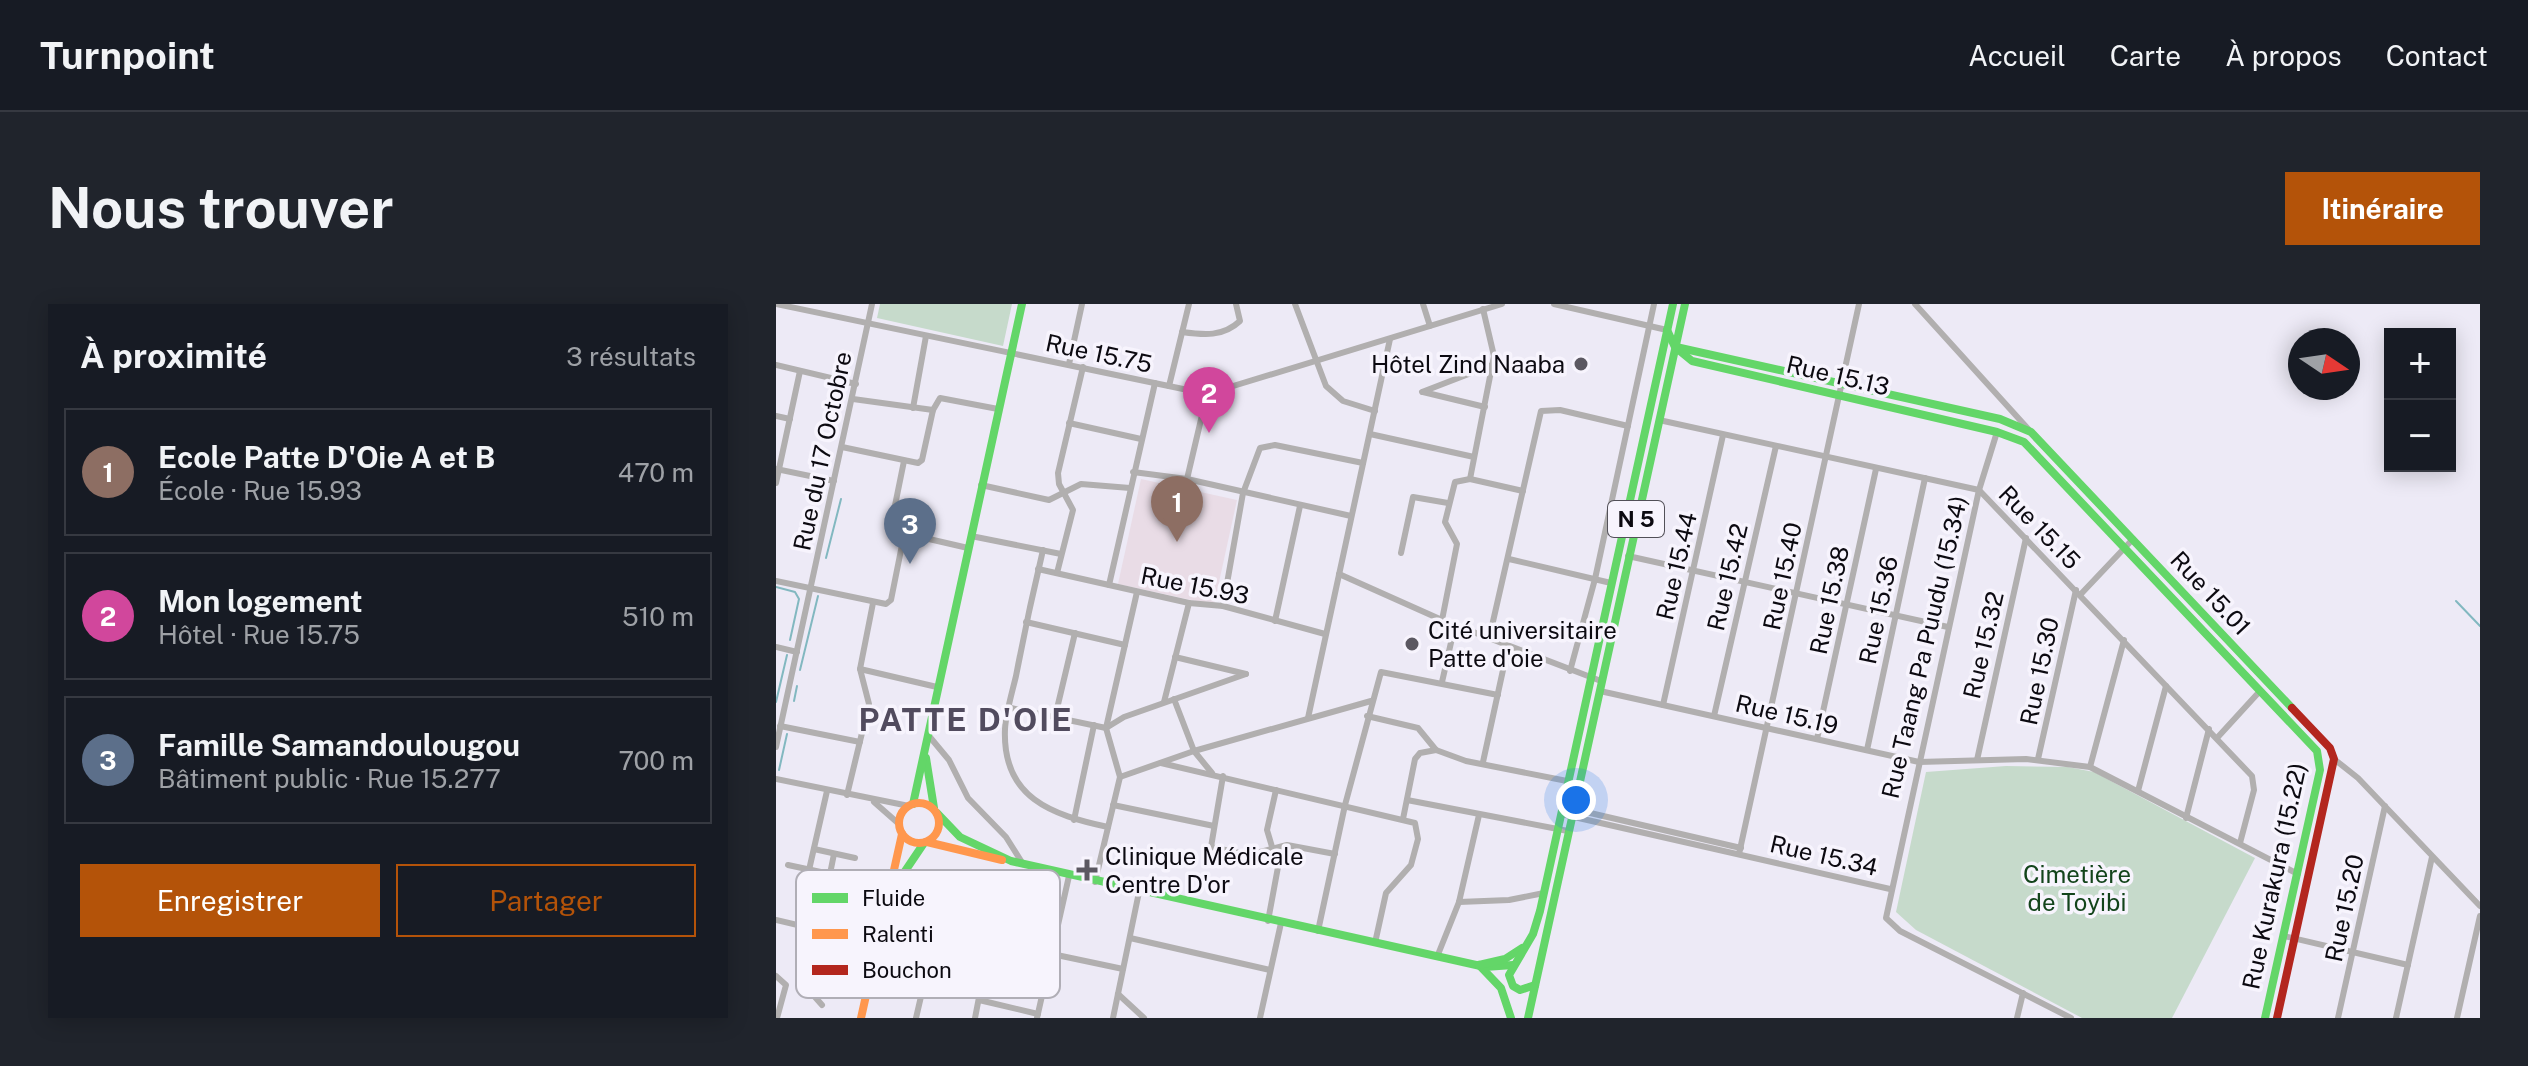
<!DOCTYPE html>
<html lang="fr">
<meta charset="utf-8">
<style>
:root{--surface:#171b24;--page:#20242c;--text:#f1f3f6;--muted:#9ea1a6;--line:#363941;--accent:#b45309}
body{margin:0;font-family:"Public Sans",sans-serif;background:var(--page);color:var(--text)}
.controls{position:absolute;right:24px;top:24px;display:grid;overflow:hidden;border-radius:0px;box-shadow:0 4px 20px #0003}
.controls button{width:72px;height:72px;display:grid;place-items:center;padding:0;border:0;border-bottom:2px solid var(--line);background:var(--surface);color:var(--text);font:40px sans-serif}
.compass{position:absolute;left:1512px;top:24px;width:72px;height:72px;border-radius:50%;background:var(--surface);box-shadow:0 4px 20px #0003;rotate:103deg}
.you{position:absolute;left:800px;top:496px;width:28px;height:28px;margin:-20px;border:6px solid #fff;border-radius:50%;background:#1a73e8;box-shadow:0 0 0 12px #1a73e833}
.badge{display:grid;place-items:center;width:52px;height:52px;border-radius:50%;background:var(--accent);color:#fff;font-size:26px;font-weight:700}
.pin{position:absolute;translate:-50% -66px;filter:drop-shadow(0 2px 4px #0008)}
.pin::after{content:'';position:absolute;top:42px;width:28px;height:24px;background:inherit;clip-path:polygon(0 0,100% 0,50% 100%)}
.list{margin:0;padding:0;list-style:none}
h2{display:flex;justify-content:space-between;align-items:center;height:104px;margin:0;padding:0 32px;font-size:34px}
h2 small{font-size:26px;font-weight:400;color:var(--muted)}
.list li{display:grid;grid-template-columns:52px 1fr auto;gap:24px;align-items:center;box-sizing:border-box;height:128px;margin:0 16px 16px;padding:0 16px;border:2px solid var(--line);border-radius:0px}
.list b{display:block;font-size:30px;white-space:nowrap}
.list p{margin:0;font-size:26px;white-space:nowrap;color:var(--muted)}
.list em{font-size:26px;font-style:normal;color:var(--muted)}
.actions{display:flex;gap:16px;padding:24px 32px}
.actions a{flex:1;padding:18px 0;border:2px solid var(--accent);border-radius:0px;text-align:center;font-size:28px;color:var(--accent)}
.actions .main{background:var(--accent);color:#fff}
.map{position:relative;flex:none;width:1704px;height:714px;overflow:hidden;border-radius:0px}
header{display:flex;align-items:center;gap:48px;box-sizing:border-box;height:112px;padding:0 40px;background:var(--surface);border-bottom:2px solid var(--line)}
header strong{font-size:38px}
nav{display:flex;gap:44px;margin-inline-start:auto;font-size:28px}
.intro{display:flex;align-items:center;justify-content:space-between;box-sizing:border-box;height:192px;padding:0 48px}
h1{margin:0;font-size:56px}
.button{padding:20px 36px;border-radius:0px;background:var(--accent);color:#fff;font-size:28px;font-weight:700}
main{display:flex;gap:48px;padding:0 48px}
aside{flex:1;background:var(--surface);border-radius:0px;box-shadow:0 4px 20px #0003}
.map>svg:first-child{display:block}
.industrial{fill:#e9dce6}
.green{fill:#c6dacb}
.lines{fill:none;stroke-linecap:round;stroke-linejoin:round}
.stream{stroke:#82b8c0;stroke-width:2}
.street{stroke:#b1afaf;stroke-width:6}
.fast{stroke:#63d668;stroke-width:8}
.slow{stroke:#ff974d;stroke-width:8}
.jam{stroke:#b3261e;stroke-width:8}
.poi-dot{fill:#5b5861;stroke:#f7f4fd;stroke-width:3}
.labels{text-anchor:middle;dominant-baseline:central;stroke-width:7;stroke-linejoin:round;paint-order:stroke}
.shield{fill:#f7f4fd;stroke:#525058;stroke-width:2}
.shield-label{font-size:22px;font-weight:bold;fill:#0c0a11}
.street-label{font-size:24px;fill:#0c0a11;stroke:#f7f4fd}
.poi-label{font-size:24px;fill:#0c0a11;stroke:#f7f4fd;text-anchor:start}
.park-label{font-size:24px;fill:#13441b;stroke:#f7f4fd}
.district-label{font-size:32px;font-weight:bold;letter-spacing:2px;fill:#514b5e;stroke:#f7f4fd}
.key{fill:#f7f4fd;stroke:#b0aeb6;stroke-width:2}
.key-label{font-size:22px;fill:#0c0a11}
</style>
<header>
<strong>Turnpoint</strong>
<nav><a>Accueil</a><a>Carte</a><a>À propos</a><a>Contact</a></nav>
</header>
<div class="intro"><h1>Nous trouver</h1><a class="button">Itinéraire</a></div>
<main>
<aside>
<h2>À proximité<small>3 résultats</small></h2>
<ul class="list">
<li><span class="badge" style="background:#8d6e63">1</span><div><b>Ecole Patte D'Oie A et B</b><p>École · Rue 15.93</p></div><em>470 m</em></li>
<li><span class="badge" style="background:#d1479c">2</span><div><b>Mon logement</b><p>Hôtel · Rue 15.75</p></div><em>510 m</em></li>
<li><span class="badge" style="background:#5c6f8a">3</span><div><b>Famille Samandoulougou</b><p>Bâtiment public · Rue 15.277</p></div><em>700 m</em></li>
</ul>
<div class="actions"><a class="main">Enregistrer</a><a>Partager</a></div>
</aside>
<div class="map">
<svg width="1704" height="714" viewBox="0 0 1704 714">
<rect width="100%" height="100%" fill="#edeaf6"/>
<polygon class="industrial" points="365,175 461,196 438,301 342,280"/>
<g class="green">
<polygon points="104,0 236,0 227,42 101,14"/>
<polygon points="1230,462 1292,463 1318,468 1479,554 1396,714 1306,714 1140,626 1120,608 1150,468"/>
</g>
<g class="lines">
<g class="stream">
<polyline points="50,254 65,195"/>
<polyline points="0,283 19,288 23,295 14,336"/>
<polyline points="1680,297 1704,322"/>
<polyline points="24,366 42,292"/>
<polyline points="18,397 21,382"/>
<polyline points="0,398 11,351"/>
<polyline points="3,466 11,430"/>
</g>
<g class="street">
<polyline points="0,0 431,90 726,0"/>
<polyline points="519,0 550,82 567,97 599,107"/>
<polyline points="647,0 654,22"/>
<polyline points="778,0 891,26"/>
<polyline points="1139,0 1254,127"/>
<path d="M406 28C428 31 447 33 464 17L460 0"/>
<polyline points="293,60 306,0"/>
<polyline points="0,61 80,80"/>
<polyline points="393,82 413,0"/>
<polyline points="646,88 716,61"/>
<polyline points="647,88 709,103"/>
<polyline points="77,95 157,106"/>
<polyline points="137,104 150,32"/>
<polyline points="0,112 14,115"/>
<polyline points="883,116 1203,186 1476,472 1478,486 1464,539"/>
<polyline points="293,119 365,135"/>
<polyline points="1221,128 1203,186 1110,614 1124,627 1295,714"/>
<polyline points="594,130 698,153"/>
<polyline points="66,143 142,159 146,156 157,106 164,94 222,105"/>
<polyline points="128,157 114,226 192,244"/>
<polyline points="0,165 58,177"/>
<polyline points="357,168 411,175 575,212"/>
<polyline points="411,175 431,90"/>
<polyline points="694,175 718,52 707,5"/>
<polyline points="0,179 24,67"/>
<polyline points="205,181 273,196 305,180 354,184"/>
<polyline points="195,232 285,250"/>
<path d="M267 246C257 288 248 330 240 372 236 389 230 408 229 425 226 494 276 511 332 523"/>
<polyline points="625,249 637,193 672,199"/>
<polyline points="852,252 1172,323"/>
<polyline points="733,255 835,279"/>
<polyline points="262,265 413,299 447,302 549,330"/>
<polyline points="281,269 297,206 283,180 282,169 307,63"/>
<polyline points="563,270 666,316 825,377"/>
<polyline points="0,277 110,300 115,296 128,231"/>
<polyline points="333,281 379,79"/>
<polyline points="1304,291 1357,235"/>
<polyline points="447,302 467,189 484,144 499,141 587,159"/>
<polyline points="666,316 681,240 669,218 679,178 694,175 747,187"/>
<polyline points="499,317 524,202"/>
<polyline points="250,318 349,341"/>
<polyline points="713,335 765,107 784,106 852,122"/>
<polyline points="0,343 21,348"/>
<polyline points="399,353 470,370"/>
<polyline points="84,365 161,383"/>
<polyline points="794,367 819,275 878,0"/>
<polyline points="666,378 679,321"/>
<polyline points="824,387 1143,458 1250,455 1314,463 1522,570"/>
<polyline points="398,395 418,447 436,469"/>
<polyline points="388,398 413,299"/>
<polyline points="887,401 947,131"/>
<polyline points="235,404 330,424 348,413 470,370"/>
<polyline points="591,412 642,424 660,446 690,457 791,477"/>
<polyline points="938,412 1000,142"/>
<polyline points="279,413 299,329"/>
<polyline points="532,414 614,35"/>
<polyline points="4,422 84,438"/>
<polyline points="153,432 173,456 192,494 230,533 247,560"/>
<polyline points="1441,434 1484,387"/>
<polyline points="1041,435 1100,165"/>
<polyline points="0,443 96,0"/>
<polyline points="1091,446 1149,174"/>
<polyline points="1262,455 1300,286"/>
<polyline points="1558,455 1582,474 1704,602"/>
<polyline points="1201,456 1250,234"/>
<polyline points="707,458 732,343"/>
<polyline points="385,459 639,519 642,535 635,561 610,589 599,639"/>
<polyline points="1314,463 1348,336"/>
<polyline points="447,472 435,543 473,551 511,541 559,550"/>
<polyline points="344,473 418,447 595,397"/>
<polyline points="0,475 133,502"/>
<polyline points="1362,487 1390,382"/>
<polyline points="71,491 93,400 84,365 97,299"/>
<polyline points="631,496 792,527"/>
<polyline points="98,498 123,520"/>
<polyline points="337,501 438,522"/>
<polyline points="797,505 965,544"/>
<polyline points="785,510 1114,585"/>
<polyline points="1410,514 1433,425"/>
<polyline points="627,515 639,455 644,449 660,446"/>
<polyline points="298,516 318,421"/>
<polyline points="38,545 79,554"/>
<polyline points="963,550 1083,0"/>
<polyline points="12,561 54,570"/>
<polyline points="33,566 51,487"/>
<polyline points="319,578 344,473 330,424 361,288"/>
<polyline points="683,598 733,596 768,589"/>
<polyline points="0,616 102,640"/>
<polyline points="492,617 502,563 491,526 500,486"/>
<polyline points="542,627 569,501 605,368 722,391"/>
<polyline points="1508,632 1632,661"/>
<polyline points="354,634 494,666"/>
<polyline points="276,650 347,665"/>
<polyline points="661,653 683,598 703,511"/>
<polyline points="0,672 10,681 1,714"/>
<polyline points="342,690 368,714"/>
<polyline points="203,696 262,710"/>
<polyline points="46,701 31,684 58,550"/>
<polyline points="140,714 163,615 167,613 216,626 199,714"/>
<polyline points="261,714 293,572"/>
<polyline points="337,714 363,588"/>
<polyline points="484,714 505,619"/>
<polyline points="1241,714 1247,689"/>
<polyline points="1562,714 1609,502"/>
<polyline points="1620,714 1656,553"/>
<polyline points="1681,714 1704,612"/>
</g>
<g class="fast">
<polyline points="891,26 899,43 916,57 1221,128 1248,138 1541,447 1544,466 1489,714"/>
<polyline points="900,43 1224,115 1255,128 1516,404"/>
<polyline points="150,454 158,504"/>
<polyline points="137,500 246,0"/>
<polyline points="161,509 184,533 235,557 709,663 737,661"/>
<polyline points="117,585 148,539"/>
<polyline points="703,661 725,684 735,714"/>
<polyline points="703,661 729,655 746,644"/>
<polyline points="759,681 744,686 737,682 733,671 757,630 764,607 897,0"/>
<polyline points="752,714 909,0"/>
</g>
<g class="slow">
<circle cx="143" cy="519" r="20"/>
<polyline points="151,538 226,556"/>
<polyline points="85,714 126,530"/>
</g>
<polyline class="jam" points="1501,714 1558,455 1554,444 1516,404"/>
</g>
<g class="poi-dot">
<circle cx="805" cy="60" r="8"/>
<circle cx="636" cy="340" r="8"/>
<path d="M307 554h8v8h8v8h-8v8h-8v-8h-8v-8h8z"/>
</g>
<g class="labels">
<rect class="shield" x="832" y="197" width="56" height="36" rx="6"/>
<g class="shield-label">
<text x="860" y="215">N 5</text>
</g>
<g class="street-label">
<text transform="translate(323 49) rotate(12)">Rue 15.75</text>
<text transform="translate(1062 71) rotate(13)">Rue 15.13</text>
<text transform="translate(46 147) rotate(-78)">Rue du 17 Octobre</text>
<text transform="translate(1264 223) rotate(46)">Rue 15.15</text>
<text transform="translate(900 262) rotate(-77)">Rue 15.44</text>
<text transform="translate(1006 272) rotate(-78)">Rue 15.40</text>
<text transform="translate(951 273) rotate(-77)">Rue 15.42</text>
<text transform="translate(419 281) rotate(11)">Rue 15.93</text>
<text transform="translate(1435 289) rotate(47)">Rue 15.01</text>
<text transform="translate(1053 296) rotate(-78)">Rue 15.38</text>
<text transform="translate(1102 306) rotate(-78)">Rue 15.36</text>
<text transform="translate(1207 341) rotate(-77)">Rue 15.32</text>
<text transform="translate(1148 343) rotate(-77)">Rue Taang Pa Puudu (15.34)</text>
<text transform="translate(1263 367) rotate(-78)">Rue 15.30</text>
<text transform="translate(1011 410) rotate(13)">Rue 15.19</text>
<text transform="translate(1048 551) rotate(13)">Rue 15.34</text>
<text transform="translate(1498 572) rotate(-78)">Rue Kurakura (15.22)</text>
<text transform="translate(1568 604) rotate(-78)">Rue 15.20</text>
</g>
<g class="poi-label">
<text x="789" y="60" text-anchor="end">Hôtel Zind Naaba</text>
<text x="652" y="326">Cité universitaire<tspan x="652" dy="28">Patte d'oie</tspan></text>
<text x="329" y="552">Clinique Médicale<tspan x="329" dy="28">Centre D'or</tspan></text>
</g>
<g class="park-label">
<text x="1301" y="570">Cimetière<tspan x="1301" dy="28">de Toyibi</tspan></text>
</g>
<g class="district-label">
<text x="190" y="415">PATTE D'OIE</text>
</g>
</g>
<rect x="20" y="566" width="264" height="128" rx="12" class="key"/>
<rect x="36" y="589" width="36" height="10" fill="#63d668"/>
<rect x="36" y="625" width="36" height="10" fill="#ff974d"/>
<rect x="36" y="661" width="36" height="10" fill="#b3261e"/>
<g class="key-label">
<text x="86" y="602">Fluide</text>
<text x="86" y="638">Ralenti</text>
<text x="86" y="674">Bouchon</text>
</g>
</svg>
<div class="controls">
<button>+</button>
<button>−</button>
</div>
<svg class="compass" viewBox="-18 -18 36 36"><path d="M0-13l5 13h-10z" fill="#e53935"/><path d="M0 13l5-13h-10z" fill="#9ea1a6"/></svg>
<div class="you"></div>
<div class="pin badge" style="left:401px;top:238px;background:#8d6e63">1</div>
<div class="pin badge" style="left:433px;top:129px;background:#d1479c">2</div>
<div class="pin badge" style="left:134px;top:260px;background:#5c6f8a">3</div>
</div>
</main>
